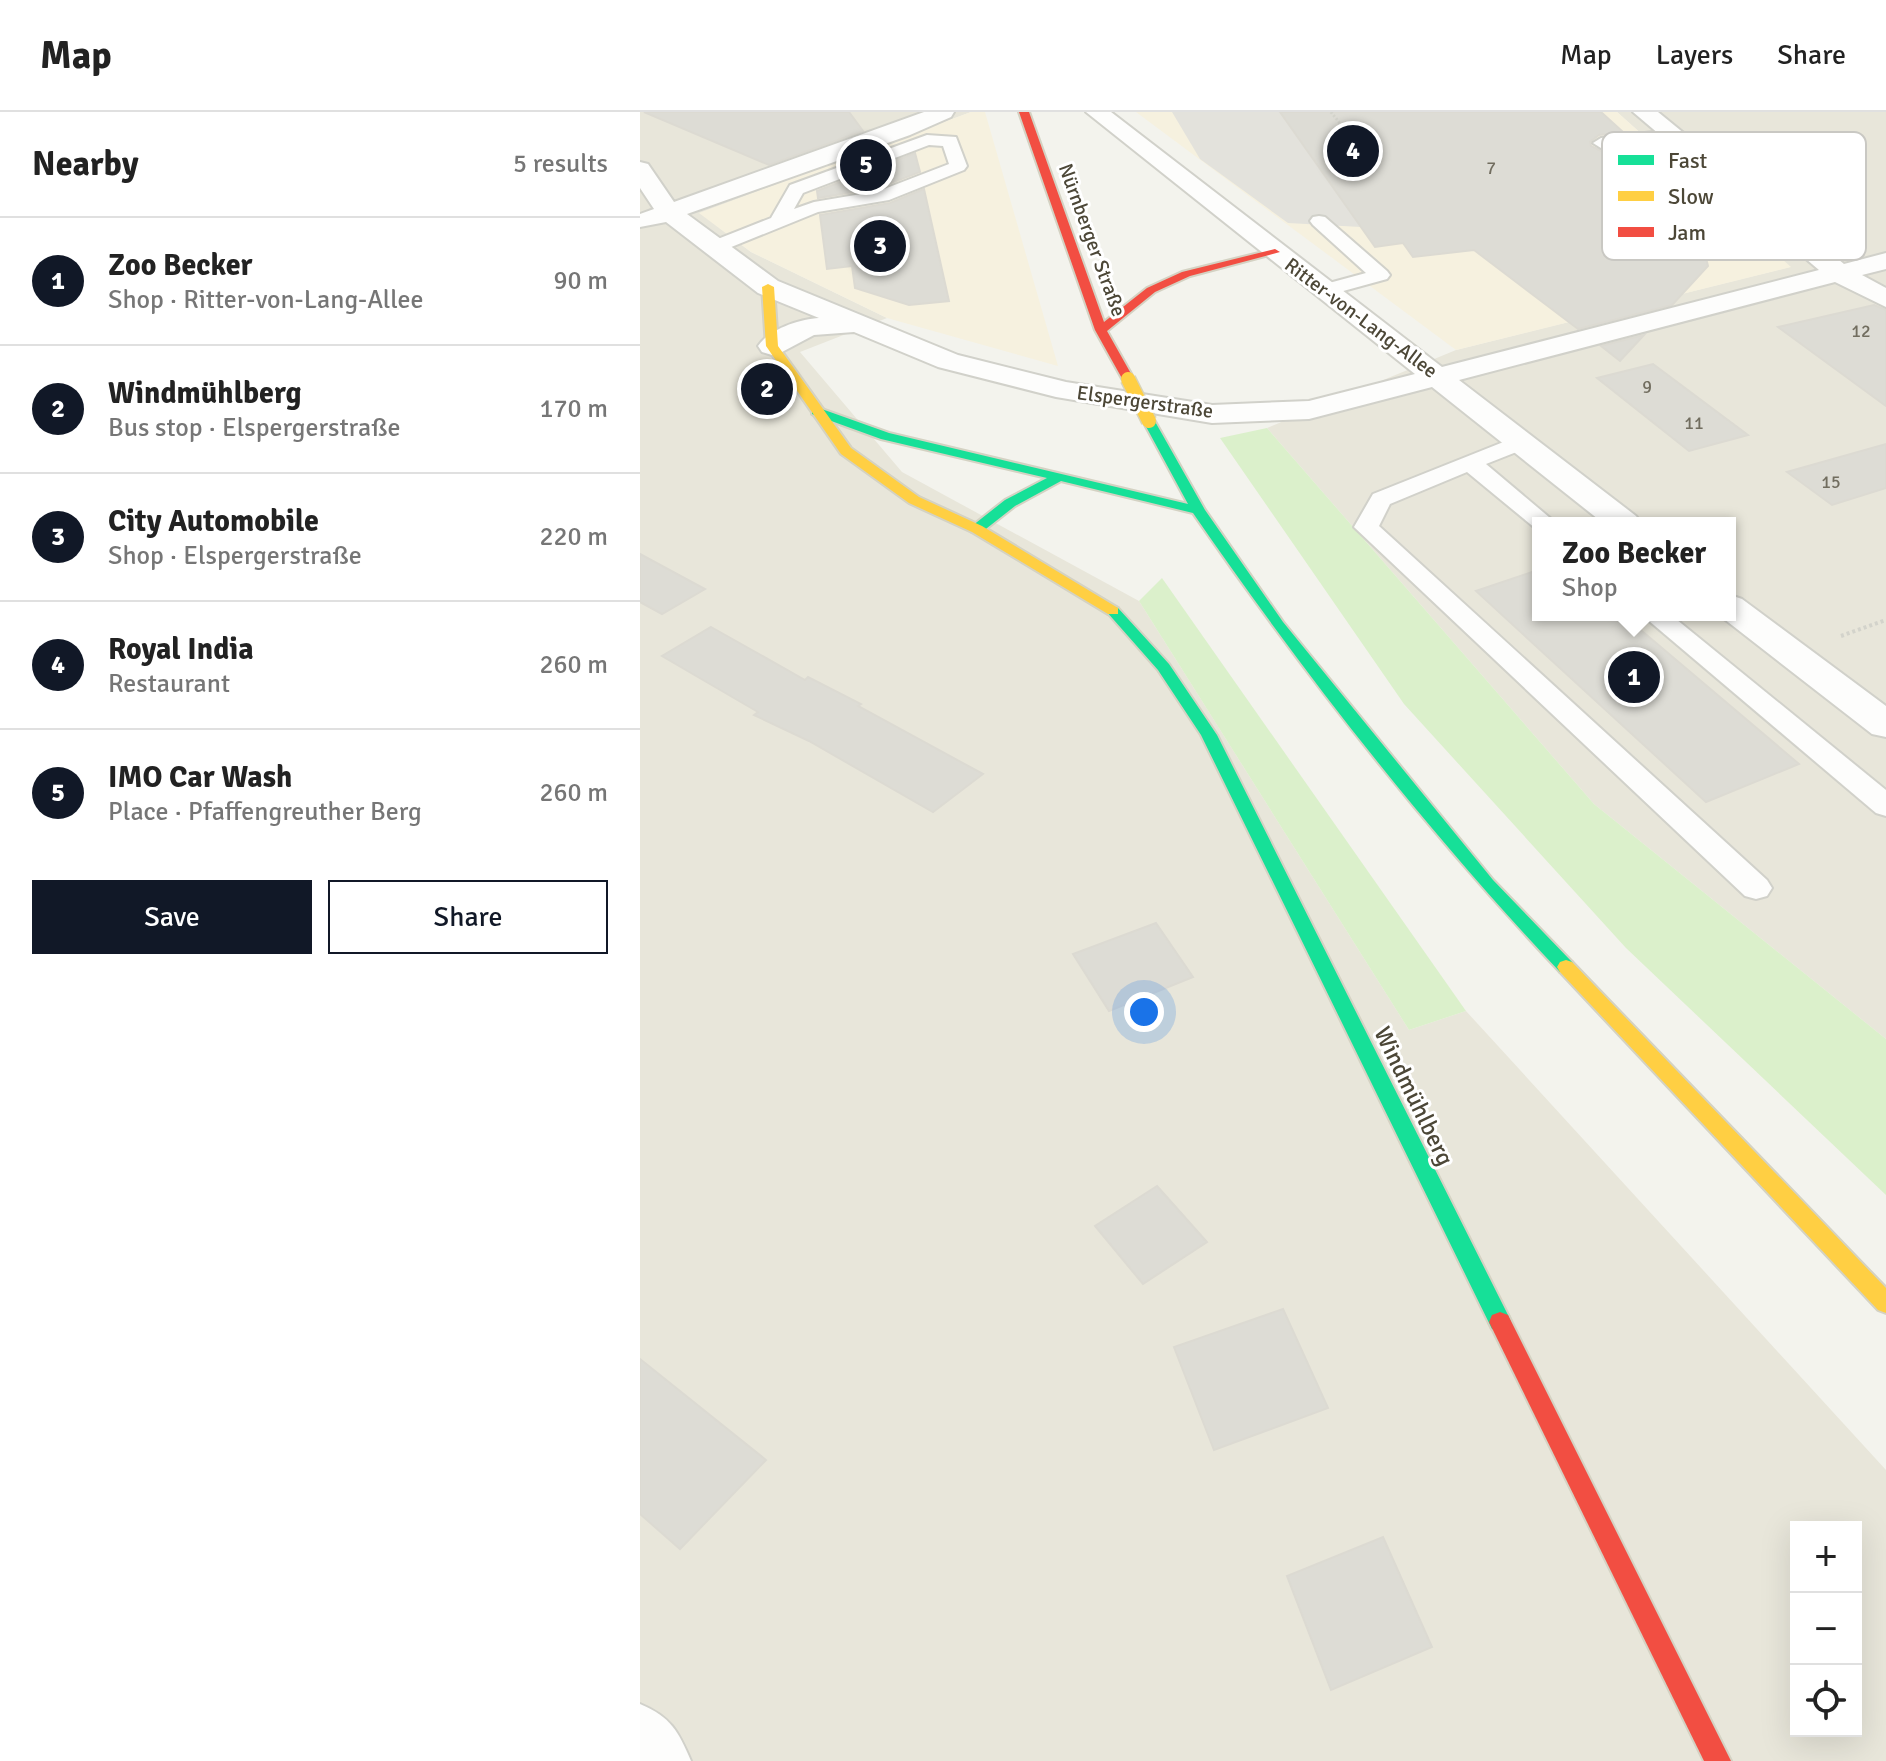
<!DOCTYPE html>
<meta charset="utf-8">
<style>
:root{--surface:#fff;--page:#f6f6f6;--text:#222;--muted:#767676;--line:#e0e0e0;--accent:#111827}
body{margin:0;font-family:Signika,sans-serif;background:var(--page);color:var(--text)}
.controls{position:absolute;right:24px;bottom:24px;display:grid;overflow:hidden;border-radius:0px;box-shadow:0 8px 32px #0002}
.controls button{width:72px;height:72px;display:grid;place-items:center;padding:0;border:0;border-bottom:2px solid var(--line);background:var(--surface);color:var(--text);font:40px sans-serif}
.you{position:absolute;left:504px;top:900px;width:28px;height:28px;margin:-20px;border:6px solid #fff;border-radius:50%;background:#1a73e8;box-shadow:0 0 0 12px #1a73e833}
.badge{display:grid;place-items:center;width:52px;height:52px;border-radius:50%;background:var(--accent);color:#fff;font-size:26px;font-weight:700}
.pin{position:absolute;translate:-50% -50%;border:4px solid #fff;box-shadow:0 2px 8px #0006}
.popup{position:absolute;left:892px;top:405px;width:204px;height:104px;box-sizing:border-box;display:grid;place-content:center;border-radius:0px;background:var(--surface);filter:drop-shadow(0 2px 6px #0005);font-size:26px;white-space:nowrap;color:var(--muted)}
.popup b{font-size:30px;color:var(--text)}
.popup::after{content:'';position:absolute;left:50%;top:100%;margin-left:-16px;border:16px solid transparent;border-top-color:var(--surface)}
.list{margin:0;padding:0;list-style:none}
h2{display:flex;justify-content:space-between;align-items:center;height:104px;margin:0;padding:0 32px;font-size:34px}
h2 small{font-size:26px;font-weight:400;color:var(--muted)}
.list li{display:grid;grid-template-columns:52px 1fr auto;gap:24px;align-items:center;box-sizing:border-box;height:128px;padding:0 32px;border-top:2px solid var(--line)}
.list b{display:block;font-size:30px;white-space:nowrap}
.list p{margin:0;font-size:26px;white-space:nowrap;color:var(--muted)}
.list em{font-size:26px;font-style:normal;color:var(--muted)}
.actions{display:flex;gap:16px;padding:24px 32px}
.actions a{flex:1;padding:18px 0;border:2px solid var(--accent);border-radius:0px;text-align:center;font-size:28px;color:var(--accent)}
.actions .main{background:var(--accent);color:#fff}
.icon{flex:none;width:44px;height:44px;fill:none;stroke:currentColor;stroke-width:2;stroke-linecap:round;stroke-linejoin:round}
.map{position:relative;flex:none;width:1246px;height:1649px;overflow:hidden}
header{display:flex;align-items:center;gap:48px;box-sizing:border-box;height:112px;padding:0 40px;background:var(--surface);border-bottom:2px solid var(--line)}
header strong{font-size:38px}
nav{display:flex;gap:44px;margin-inline-start:auto;font-size:28px}
main{display:flex}
aside{flex:1;background:var(--surface)}
.map>svg:first-child{display:block}
.residential{fill:#e8e6da;fill-rule:evenodd}
.commercial{fill:#f6f1df}
.green{fill:#dbf0cb}
.parking{fill:#e3e2dc}
.building{fill:#dddcd5;stroke:#dcdad2;stroke-width:2}
.lines{fill:none;stroke-linecap:round;stroke-linejoin:round}
.lane-casing{stroke:#d1d1ca;stroke-width:4}
.street-casing{stroke:#d1d1ca;stroke-width:4}
.fast-casing{stroke:#d4d2c3;stroke-width:4}
.slow-casing{stroke:#d4d2c3;stroke-width:4}
.jam-casing{stroke:#d4d2c3;stroke-width:4}
.path-far1{stroke:#d3d3cb;stroke-width:3;stroke-dasharray:2 2;stroke-linecap:butt}
.path{stroke:#d3d3cb;stroke-width:4;stroke-dasharray:3 3;stroke-linecap:butt}
.lane{fill:#fdfdfc;fill-rule:evenodd}
.street{fill:#fdfdfc;fill-rule:evenodd}
.fast{fill:#16e098;fill-rule:evenodd}
.slow{fill:#ffcf43;fill-rule:evenodd}
.jam{fill:#f24e42;fill-rule:evenodd}
.slow-bridge-casing{stroke:#d8d3b8;stroke-width:17;stroke-linecap:butt}
.slow-bridge{stroke:#ffcf43;stroke-width:14}
.labels{text-anchor:middle;dominant-baseline:central;stroke-width:6;stroke-linejoin:round;paint-order:stroke}
.far-number-label{font-size:18px;fill:#716d5f}
.far-street-label{font-size:20px;fill:#4c4737;stroke:#fff}
.street-label{font-size:24px;fill:#4c4737;stroke:#fff}
.key{fill:#fff;stroke:#c9c8c3;stroke-width:2}
.key-label{font-size:22px;fill:#4c4737}
</style>
<header>
<strong>Map</strong>
<nav><a>Map</a><a>Layers</a><a>Share</a></nav>
</header>
<main>
<aside>
<h2>Nearby<small>5 results</small></h2>
<ul class="list">
<li><span class="badge">1</span><div><b>Zoo Becker</b><p>Shop · Ritter-von-Lang-Allee</p></div><em>90 m</em></li>
<li><span class="badge">2</span><div><b>Windmühlberg</b><p>Bus stop · Elspergerstraße</p></div><em>170 m</em></li>
<li><span class="badge">3</span><div><b>City Automobile</b><p>Shop · Elspergerstraße</p></div><em>220 m</em></li>
<li><span class="badge">4</span><div><b>Royal India</b><p>Restaurant</p></div><em>260 m</em></li>
<li><span class="badge">5</span><div><b>IMO Car Wash</b><p>Place · Pfaffengreuther Berg</p></div><em>260 m</em></li>
</ul>
<div class="actions"><a class="main">Save</a><a>Share</a></div>
</aside>
<div class="map">
<svg width="1246" height="1649" viewBox="0 0 1246 1649">
<rect width="100%" height="100%" fill="#f3f3ed"/>
<g class="residential">
<path d="M0 0H331L60 101 111 140 247 206 160 240 262 360 499 489 769 918 826 899 1246 1358V1649H0ZM1156 1415H1216V1619H1156Z"/>
<path d="M977 0H1246V927L954 692 627 316 816 238 1150 155ZM898 411H1090V503H898Z"/>
</g>
<g class="commercial">
<polygon points="331,0 345,0 418,254 247,206 111,140 59,101"/>
<polygon points="496,0 977,0 1151,155 816,238"/>
</g>
<g class="green">
<polygon points="627,316 954,692 1246,927 1246,1083 986,836 764,592 580,326"/>
<polygon points="522,466 826,899 769,918 499,489"/>
</g>
<polygon class="parking" points="532,0 640,0 721,115 648,111 560,47"/>
<g class="building">
<polygon points="4,0 209,0 223,19 129,53"/>
<polygon points="640,0 961,0 983,20 959,23 950,30 951,34 961,39 999,35 1087,115 1059,119 1068,154 1032,193 938,217 834,138 773,145 763,131 735,135"/>
<polygon points="275,41 280,60 238,76 178,86 177,79"/>
<polygon points="284,77 309,189 269,193 215,176 212,154 187,157 180,103 250,91"/>
<polygon points="1234,193 1246,198 1246,294 1138,215"/>
<polygon points="1004,223 980,249 961,234"/>
<polygon points="1013,252 1108,323 1049,339 957,266"/>
<polygon points="1246,332 1246,376 1192,393 1147,360"/>
<polygon points="0,442 65,477 22,502 0,490"/>
<polygon points="898,458 898,503 983,503 1159,652 1066,690 836,479"/>
<polygon points="71,515 165,568 168,565 221,592 218,594 343,662 293,700 169,629 114,603 118,600 22,544"/>
<polygon points="516,811 553,865 469,899 433,842"/>
<polygon points="517,1074 567,1130 503,1172 455,1114"/>
<polygon points="643,1197 688,1296 574,1338 534,1235"/>
<polygon points="0,1247 126,1348 40,1437 0,1402"/>
<polygon points="743,1425 792,1535 691,1578 647,1464"/>
</g>
<g class="lines">
<defs>
<g id="lane">
<polygon points="1031,18 1039,23 1037,27 961,36 953,31 961,26"/>
<path d="M287 23 316 25 327 54 324 58 249 88 178 100 79 140 72 142 63 136 65 132 131 106 150 73ZM289 33 303 34 309 52 239 79 174 90 154 97 163 81Z"/>
<polygon points="679,104 685,105 747,159 750,163 747,167 685,184 678,182 675,178 678,174 726,161 673,113 670,109 673,105"/>
<polygon points="881,323 889,325 892,330 889,335 846,352 916,411 898,411 898,417 895,416 827,360 750,392 739,414 1127,768 1132,776 1127,784 1116,787 1105,784 714,415 733,382"/>
<polygon points="1002,503 1031,503 1246,678 1246,704 1236,701"/>
</g>
<g id="street">
<path d="M284 0H314L311 5 270 23 47 102 138 169 318 243 426 270 572 293 669 289 775 262 446 0H471L802 255 1179 158 993 0H1018L1204 152 1246 141V157L1222 163 1246 176V195L1195 170 819 268 996 404 1001 411H963L792 275 669 307 572 311 416 285 298 255 214 220 174 223 142 240 132 243 122 240 118 234C129 217 160 207 179 206L118 181 26 110 0 115V102L14 97 0 76V50L8 52 34 90Z"/>
<polygon points="1090,483 1102,487 1246,594 1246,625 1232,622 1079,503 1090,503"/>
<path d="M0 1592C31 1605 38 1619 51 1649H0Z"/>
</g>
<g id="fast">
<path d="M176 295 249 321 548 392 503 309 513 306 565 398 643 510 853 768 932 850 935 855 932 860H920C785 717 664 562 553 401L421 369 375 394 342 420H332V414L365 388 407 366 241 327 172 302V296Z"/>
<polygon points="473,495 478,496 529,552 577,623 868,1203 871,1210 868,1217 860,1220 852,1217 561,623 518,558 466,499"/>
</g>
<g id="slow">
<polygon points="128,172 134,175 138,234 211,336 279,385 342,414 478,496 478,502 468,502 332,420 269,391 201,342 126,234 122,175"/>
<polygon points="926,848 932,850 1246,1176 1246,1201 1238,1198 920,860 917,855 920,850"/>
</g>
<g id="jam">
<polygon points="379,0 389,0 464,210 507,176 542,160 635,137 640,140 550,164 515,180 467,219 494,267 484,270 455,218"/>
<polygon points="860,1200 868,1203 1091,1649 1064,1649 849,1210 852,1203"/>
</g>
</defs>
<use href="#lane" class="lane-casing"/>
<use href="#street" class="street-casing"/>
<use href="#fast" class="fast-casing"/>
<use href="#slow" class="slow-casing"/>
<use href="#jam" class="jam-casing"/>
<polyline class="path-far1" points="691,0 725,43"/>
<polyline class="path" points="1201,524 1246,508"/>
<use href="#lane" class="lane"/>
<use href="#street" class="street"/>
<use href="#fast" class="fast"/>
<use href="#slow" class="slow"/>
<use href="#jam" class="jam"/>
<defs>
<polyline id="slow-bridge" points="488,267 509,309"/>
</defs>
<use href="#slow-bridge" class="slow-bridge-casing"/>
<use href="#slow-bridge" class="slow-bridge"/>
</g>
<g class="labels">
<g class="far-number-label">
<text x="851" y="56">7</text>
<text x="1221" y="219">12</text>
<text x="1007" y="275">9</text>
<text x="1054" y="311">11</text>
<text x="1191" y="370">15</text>
</g>
<g class="far-street-label">
<text transform="translate(452 128) rotate(70)">Nürnberger Straße</text>
<text transform="translate(721 206) rotate(37)">Ritter-von-Lang-Allee</text>
<text transform="translate(505 290) rotate(8)">Elspergerstraße</text>
</g>
<g class="street-label">
<text transform="translate(774 984) rotate(64)">Windmühlberg</text>
</g>
</g>
<rect x="962" y="20" width="264" height="128" rx="12" class="key"/>
<rect x="978" y="43" width="36" height="10" fill="#16e098"/>
<rect x="978" y="79" width="36" height="10" fill="#ffcf43"/>
<rect x="978" y="115" width="36" height="10" fill="#f24e42"/>
<g class="key-label">
<text x="1028" y="56">Fast</text>
<text x="1028" y="92">Slow</text>
<text x="1028" y="128">Jam</text>
</g>
</svg>
<div class="controls">
<button>+</button>
<button>−</button>
<button><svg class="icon" aria-label="locate" viewBox="0 0 24 24"><circle cx="12" cy="12" r="6"/><path d="M12 2v4M12 18v4M2 12h4M18 12h4"/></svg></button>
</div>
<div class="you"></div>
<div class="pin badge" style="left:994px;top:565px">1</div>
<div class="popup"><b>Zoo Becker</b>Shop</div>
<div class="pin badge" style="left:127px;top:277px">2</div>
<div class="pin badge" style="left:240px;top:134px">3</div>
<div class="pin badge" style="left:713px;top:39px">4</div>
<div class="pin badge" style="left:226px;top:53px">5</div>
</div>
</main>
